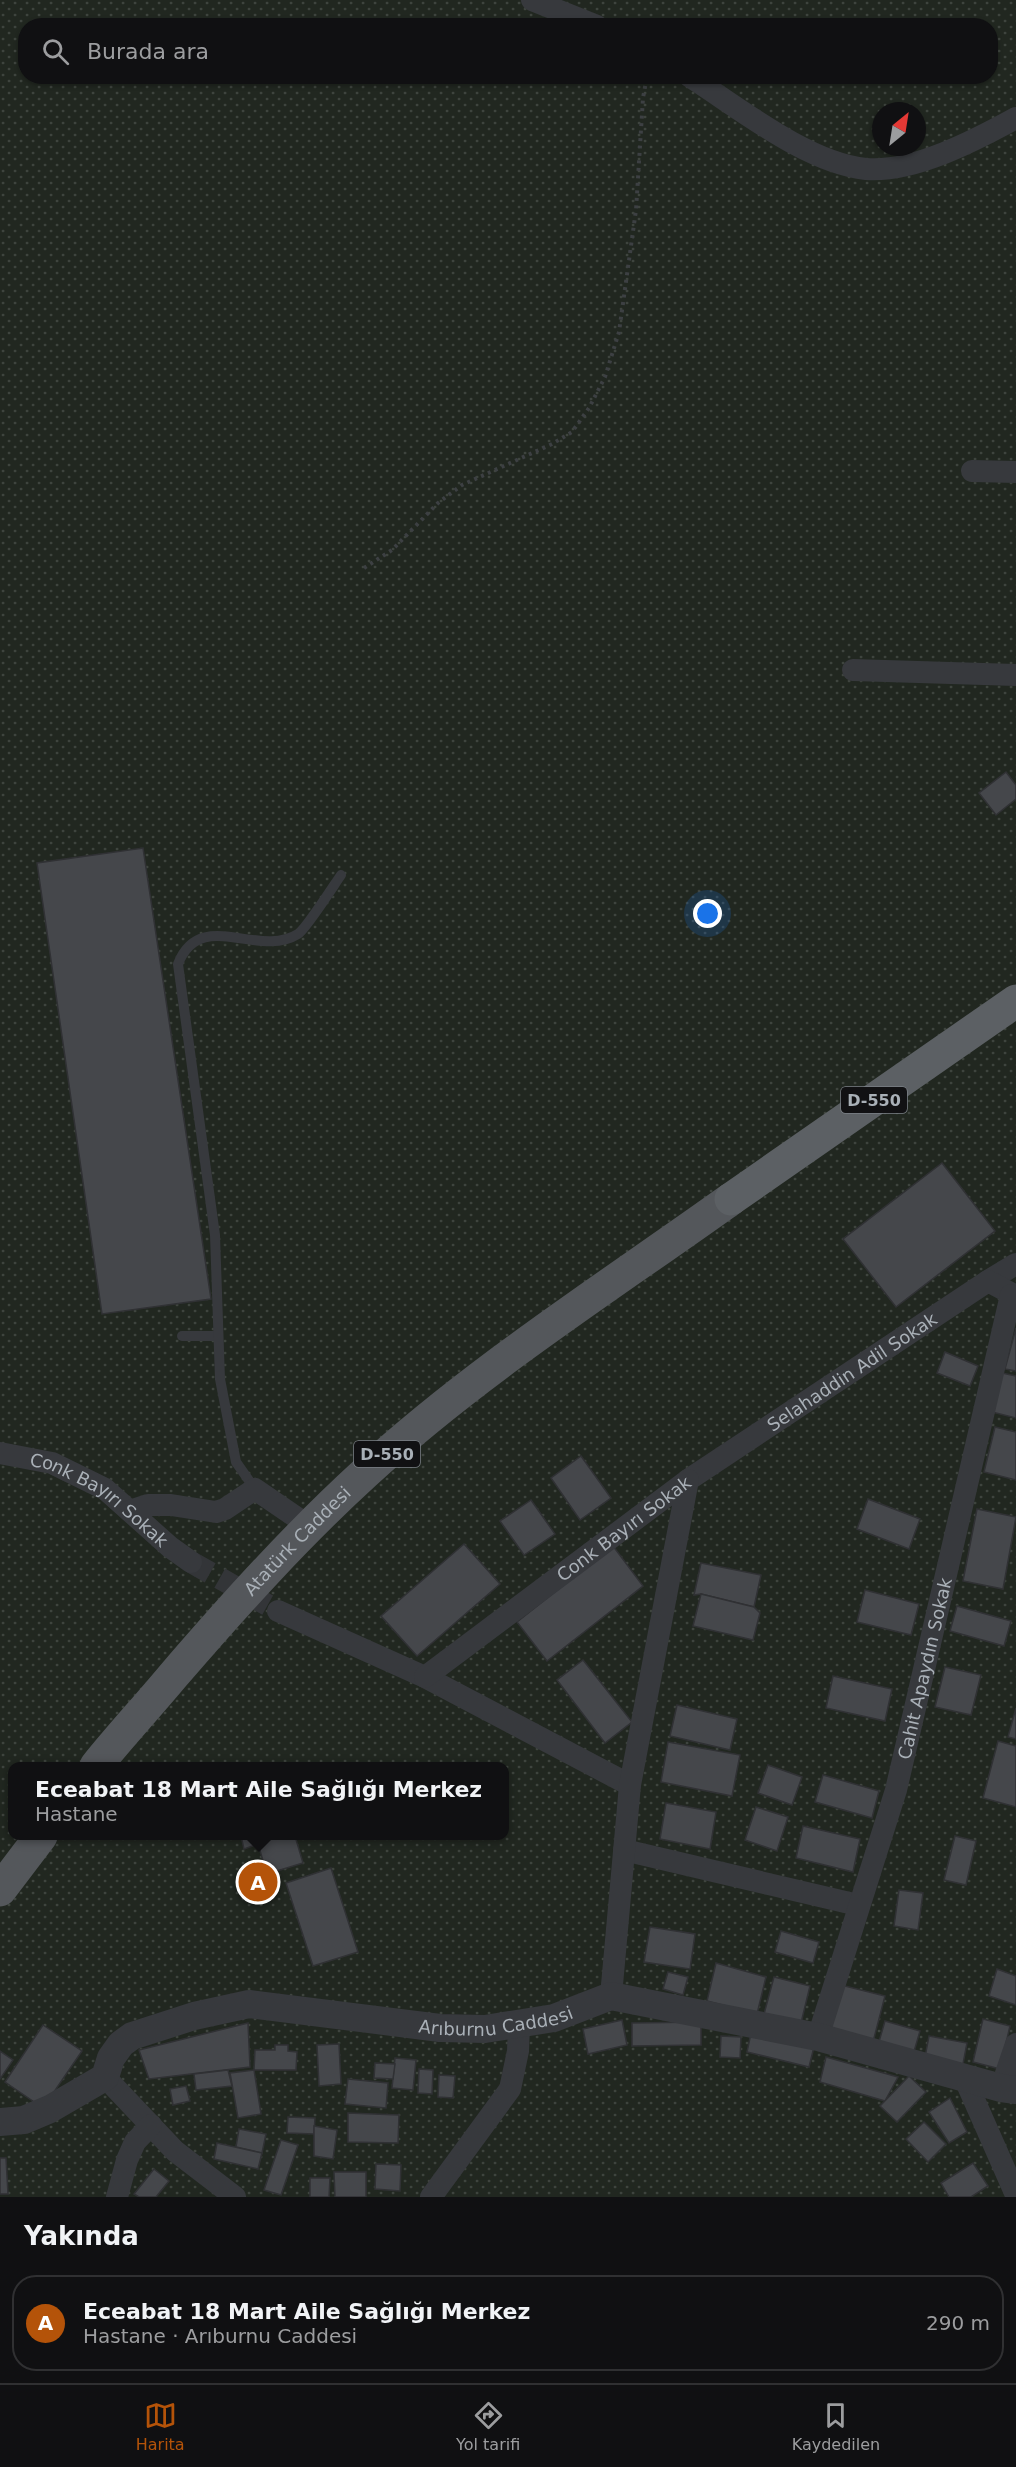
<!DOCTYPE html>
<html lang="tr">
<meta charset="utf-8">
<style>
:root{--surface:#101012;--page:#1e1e20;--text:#f1f3f6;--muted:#9c9d9f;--line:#303032;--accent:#b45309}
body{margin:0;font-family:"DejaVu Sans",sans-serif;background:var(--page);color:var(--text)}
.compass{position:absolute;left:872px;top:102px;width:54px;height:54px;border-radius:50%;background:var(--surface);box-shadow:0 2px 4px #0004;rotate:30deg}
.you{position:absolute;left:708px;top:914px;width:21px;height:21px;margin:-15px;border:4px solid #fff;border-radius:50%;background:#1a73e8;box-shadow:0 0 0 9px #1a73e833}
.badge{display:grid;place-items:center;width:39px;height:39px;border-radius:50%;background:var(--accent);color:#fff;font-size:20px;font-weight:700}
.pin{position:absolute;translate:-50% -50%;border:3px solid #fff;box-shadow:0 2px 6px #0006}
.popup{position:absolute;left:8px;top:1762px;width:501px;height:78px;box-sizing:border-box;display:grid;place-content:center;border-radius:12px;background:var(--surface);filter:drop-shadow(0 2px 4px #0005);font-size:20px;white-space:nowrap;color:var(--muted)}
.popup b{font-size:22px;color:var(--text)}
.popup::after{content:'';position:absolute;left:50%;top:100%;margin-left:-12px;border:12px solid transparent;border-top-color:var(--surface)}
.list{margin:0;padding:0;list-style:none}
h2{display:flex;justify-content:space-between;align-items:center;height:78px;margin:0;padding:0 24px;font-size:26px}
h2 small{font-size:20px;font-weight:400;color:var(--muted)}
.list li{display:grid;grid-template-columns:39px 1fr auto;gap:18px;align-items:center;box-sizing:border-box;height:96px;margin:0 12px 12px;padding:0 12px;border:2px solid var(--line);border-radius:24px}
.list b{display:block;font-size:22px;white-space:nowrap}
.list p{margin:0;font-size:20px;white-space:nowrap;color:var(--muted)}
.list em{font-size:20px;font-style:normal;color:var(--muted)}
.icon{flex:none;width:33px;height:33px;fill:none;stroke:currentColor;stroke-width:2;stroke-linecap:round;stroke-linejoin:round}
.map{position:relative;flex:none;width:1016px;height:2197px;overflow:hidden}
.search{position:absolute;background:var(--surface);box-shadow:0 2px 4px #0004;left:18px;right:18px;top:18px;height:66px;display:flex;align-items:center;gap:15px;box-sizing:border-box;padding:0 21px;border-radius:24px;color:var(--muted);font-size:22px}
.sheet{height:186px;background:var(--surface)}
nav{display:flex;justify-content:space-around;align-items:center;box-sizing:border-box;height:84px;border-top:2px solid var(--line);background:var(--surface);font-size:16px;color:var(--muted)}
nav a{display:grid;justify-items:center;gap:3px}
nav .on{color:var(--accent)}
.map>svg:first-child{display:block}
.park{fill:url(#park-dots);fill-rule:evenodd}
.building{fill:#45474b;stroke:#303134;stroke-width:1.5}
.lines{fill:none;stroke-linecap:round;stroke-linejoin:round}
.minor-tunnel{stroke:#333538;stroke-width:22;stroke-dasharray:22 11;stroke-linecap:butt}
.path{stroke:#3d4043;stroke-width:4;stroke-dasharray:3 4.5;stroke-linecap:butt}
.service{stroke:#37393d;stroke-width:10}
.minor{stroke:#37393d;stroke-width:22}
.tertiary{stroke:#37393d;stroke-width:28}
.primary{stroke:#54575b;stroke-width:33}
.trunk{stroke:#5c6064;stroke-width:33}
.labels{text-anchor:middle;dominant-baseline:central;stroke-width:6;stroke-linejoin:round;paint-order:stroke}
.shield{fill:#111113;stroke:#7b8086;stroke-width:1.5}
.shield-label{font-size:16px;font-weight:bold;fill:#a9b0b7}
.street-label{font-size:18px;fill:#a9b0b7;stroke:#111113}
</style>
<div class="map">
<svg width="1016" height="2197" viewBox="0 0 1016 2197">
<defs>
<pattern id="park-dots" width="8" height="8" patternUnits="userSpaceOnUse" patternTransform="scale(1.5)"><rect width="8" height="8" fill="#212720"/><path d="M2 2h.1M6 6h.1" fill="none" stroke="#3e443e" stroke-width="1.8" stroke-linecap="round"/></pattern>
</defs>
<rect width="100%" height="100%" fill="#161618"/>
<path class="park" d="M0 0H1016V2197H0ZM26 26H990V76H26ZM881 111H917V147H881ZM12 1766H504V1836H12Z"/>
<g class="building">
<polygon points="1006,772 1016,785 1016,799 996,815 979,793"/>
<polygon points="143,848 211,1299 102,1314 37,863"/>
<polygon points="942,1163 995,1231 896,1307 843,1239"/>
<polygon points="1016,1328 1016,1371 1005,1369"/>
<polygon points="945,1352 978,1366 970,1386 937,1373"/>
<polygon points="1002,1373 1016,1376 1016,1418 992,1412"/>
<polygon points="995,1427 1016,1432 1016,1480 984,1472"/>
<polygon points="581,1456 611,1498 580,1520 551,1478"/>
<polygon points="868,1499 920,1519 909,1549 857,1529"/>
<polygon points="531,1500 555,1534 524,1555 500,1521"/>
<polygon points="977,1509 1016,1517 1003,1589 963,1581"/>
<polygon points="464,1544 500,1584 417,1656 381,1616"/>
<polygon points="613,1546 643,1586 547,1661 517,1622"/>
<polygon points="701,1563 761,1575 754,1607 701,1594 694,1595"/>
<polygon points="865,1590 919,1604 911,1635 857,1622"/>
<polygon points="701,1594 754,1607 760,1613 753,1640 693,1626"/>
<polygon points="957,1606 1011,1621 1004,1646 950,1631"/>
<polygon points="583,1660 632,1722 605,1743 557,1680"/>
<polygon points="945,1667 981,1675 971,1715 935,1707"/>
<polygon points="833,1676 892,1689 885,1721 826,1708"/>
<polygon points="677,1705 737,1719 730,1750 670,1736"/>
<polygon points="1016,1708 1016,1739 1008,1737"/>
<polygon points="998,1741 1016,1746 1016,1807 983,1798"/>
<polygon points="668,1742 740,1755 732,1796 661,1782"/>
<polygon points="768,1765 802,1777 792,1805 758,1793"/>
<polygon points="823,1775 879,1791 872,1818 815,1802"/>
<polygon points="666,1803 716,1812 710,1849 660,1839"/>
<polygon points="756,1807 788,1817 777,1851 745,1840"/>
<polygon points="803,1826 860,1839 853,1872 796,1858"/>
<polygon points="241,1836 295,1836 303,1863 267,1874 258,1844 244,1849"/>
<polygon points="955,1836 976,1841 966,1885 944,1880"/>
<polygon points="331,1868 358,1952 313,1966 286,1883"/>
<polygon points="899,1890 923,1893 918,1930 894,1926"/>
<polygon points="650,1927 695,1934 690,1969 644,1962"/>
<polygon points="781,1931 819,1942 813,1963 775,1952"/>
<polygon points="716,1963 766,1977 757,2014 707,2001"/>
<polygon points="997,1969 1016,1976 1016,2005 989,1996"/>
<polygon points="668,1972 688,1977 683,1995 663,1989"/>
<polygon points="774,1977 810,1986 801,2023 764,2014"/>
<polygon points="841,1985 885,1996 873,2042 829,2031"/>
<polygon points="983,2019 1010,2026 1000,2069 973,2062"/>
<polygon points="622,2020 627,2045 588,2054 583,2029"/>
<polygon points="885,2021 920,2031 913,2055 878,2045"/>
<polygon points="701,2022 701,2045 632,2046 632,2023"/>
<polygon points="248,2023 250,2067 149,2079 139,2050"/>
<polygon points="43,2025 82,2051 43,2108 5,2082"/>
<polygon points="751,2033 814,2047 809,2067 747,2052"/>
<polygon points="721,2036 741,2037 740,2058 720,2057"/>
<polygon points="929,2036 967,2043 963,2064 925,2057"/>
<polygon points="339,2044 341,2084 319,2086 317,2045"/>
<polygon points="275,2045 288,2045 288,2051 297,2052 296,2070 254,2070 255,2050 275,2050"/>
<polygon points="0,2051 13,2060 0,2079"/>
<polygon points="826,2057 898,2077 885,2101 820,2082"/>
<polygon points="395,2058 416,2060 413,2090 392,2088"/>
<polygon points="375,2063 395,2064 393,2079 374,2078"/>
<polygon points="419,2069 433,2070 432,2094 418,2093"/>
<polygon points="228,2070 232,2086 196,2090 194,2074"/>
<polygon points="254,2070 261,2114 238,2118 230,2073"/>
<polygon points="439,2075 455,2076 453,2098 438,2097"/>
<polygon points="909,2076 926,2092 897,2122 880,2106"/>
<polygon points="348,2079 388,2083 386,2108 345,2104"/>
<polygon points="186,2086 190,2101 173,2105 170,2089"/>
<polygon points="950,2098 967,2132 949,2143 929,2112"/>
<polygon points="348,2113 399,2115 398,2143 348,2142"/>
<polygon points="288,2117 315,2118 314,2134 287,2133"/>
<polygon points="924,2122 946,2144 928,2162 906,2139"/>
<polygon points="314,2126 337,2130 333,2159 314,2156"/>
<polygon points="239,2129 266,2134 262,2153 236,2147"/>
<polygon points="281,2140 298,2145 281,2195 264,2190"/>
<polygon points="217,2143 262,2153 258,2169 214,2159"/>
<polygon points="0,2158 6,2158 8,2194 0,2194"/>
<polygon points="973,2163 988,2186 971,2197 949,2197 941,2183"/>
<polygon points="376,2164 401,2165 400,2191 375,2189"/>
<polygon points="154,2169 169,2181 156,2197 139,2197 134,2194"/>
<polygon points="334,2172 366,2172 366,2197 335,2197"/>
<polygon points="310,2178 330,2178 329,2197 310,2197"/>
</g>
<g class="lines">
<polyline class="minor-tunnel" points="191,1562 278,1611"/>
<polyline class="path" points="364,568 392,550 438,503 462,485 552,444 572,432 589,408 605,377 619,332 636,210 643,98 647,76"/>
<g class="service">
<polyline points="182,1336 218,1336"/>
<path d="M255 1489 236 1462 220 1379 215 1235 178 964C200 907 258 959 298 934 306 929 334 885 341 875"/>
</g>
<g class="minor">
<polyline points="532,0 597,26"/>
<path d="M689 76C739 108 807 163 866 169 913 173 976 140 1016 118"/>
<polyline points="972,471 1016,472"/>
<polyline points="853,670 1016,675"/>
<polyline points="988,1281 1016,1264"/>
<path id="s1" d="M0 1453 52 1463 105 1489 170 1547 191 1562"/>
<polyline points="130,1511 148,1505 171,1505 216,1512 225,1509 255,1489 309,1526"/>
<polyline points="278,1611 425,1677 630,1785"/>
<path id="s2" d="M425 1677 688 1480 988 1281 1016 1296"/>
<polyline points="624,1850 858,1905"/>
<polyline points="611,1996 630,1785 688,1480"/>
<path id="s3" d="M818 2037 896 1790 1011 1295"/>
<polyline points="105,2077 175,2151 235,2197"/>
<polyline points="964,2077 1016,2195"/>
<polyline points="1001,2088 1016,2044"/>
<polyline points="117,2197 127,2160 135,2142 151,2125"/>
<polyline points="431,2197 510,2089 518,2051 519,2025"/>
</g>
<path class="tertiary" id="s4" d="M0 2122 24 2120 50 2109 105 2077 111 2058 121 2044 132 2036 194 2016 249 2004 440 2028 485 2029 554 2018 611 1996 818 2037 1001 2088 1016 2090"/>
<g class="primary">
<path id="s5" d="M96 1766C120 1736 147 1707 172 1677 234 1605 296 1536 365 1473 476 1371 608 1287 731 1199"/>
<polyline points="0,1890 41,1836"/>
</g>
<polyline class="trunk" points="731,1199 1016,1001"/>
</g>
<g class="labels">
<g class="shield">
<rect x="841" y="1087" width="66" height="26" rx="4.5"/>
<rect x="354" y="1441" width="66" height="26" rx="4.5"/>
</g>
<g class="shield-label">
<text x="874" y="1100">D-550</text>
<text x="387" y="1454">D-550</text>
</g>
<g class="street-label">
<text stroke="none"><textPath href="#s2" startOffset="525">Selahaddin Adil Sokak</textPath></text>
<text stroke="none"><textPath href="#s1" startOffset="112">Conk Bayırı Sokak</textPath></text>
<text stroke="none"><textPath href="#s2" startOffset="248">Conk Bayırı Sokak</textPath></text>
<text stroke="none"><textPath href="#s5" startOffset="302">Atatürk Caddesi</textPath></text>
<text stroke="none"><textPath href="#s3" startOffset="384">Cahit Apaydın Sokak</textPath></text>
<text stroke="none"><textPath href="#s4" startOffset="537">Arıburnu Caddesi</textPath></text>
</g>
</g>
</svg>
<svg class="compass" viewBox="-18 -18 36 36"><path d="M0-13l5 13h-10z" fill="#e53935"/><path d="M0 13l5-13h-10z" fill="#9c9d9f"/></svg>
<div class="you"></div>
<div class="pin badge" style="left:258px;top:1882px">A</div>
<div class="popup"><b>Eceabat 18 Mart Aile Sağlığı Merkez</b>Hastane</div>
<div class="search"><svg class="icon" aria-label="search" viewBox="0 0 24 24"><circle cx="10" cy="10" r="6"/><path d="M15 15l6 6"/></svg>Burada ara</div>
</div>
<section class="sheet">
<h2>Yakında<small></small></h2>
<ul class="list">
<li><span class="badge">A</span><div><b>Eceabat 18 Mart Aile Sağlığı Merkez</b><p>Hastane · Arıburnu Caddesi</p></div><em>290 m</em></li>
</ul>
</section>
<nav>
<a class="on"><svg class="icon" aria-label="map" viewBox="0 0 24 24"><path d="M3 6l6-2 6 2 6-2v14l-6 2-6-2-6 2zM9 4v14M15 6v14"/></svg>Harita</a>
<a><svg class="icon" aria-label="directions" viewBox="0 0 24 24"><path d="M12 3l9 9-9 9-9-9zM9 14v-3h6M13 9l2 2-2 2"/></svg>Yol tarifi</a>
<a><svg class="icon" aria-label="saved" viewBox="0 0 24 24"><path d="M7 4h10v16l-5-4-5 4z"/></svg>Kaydedilen</a>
</nav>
